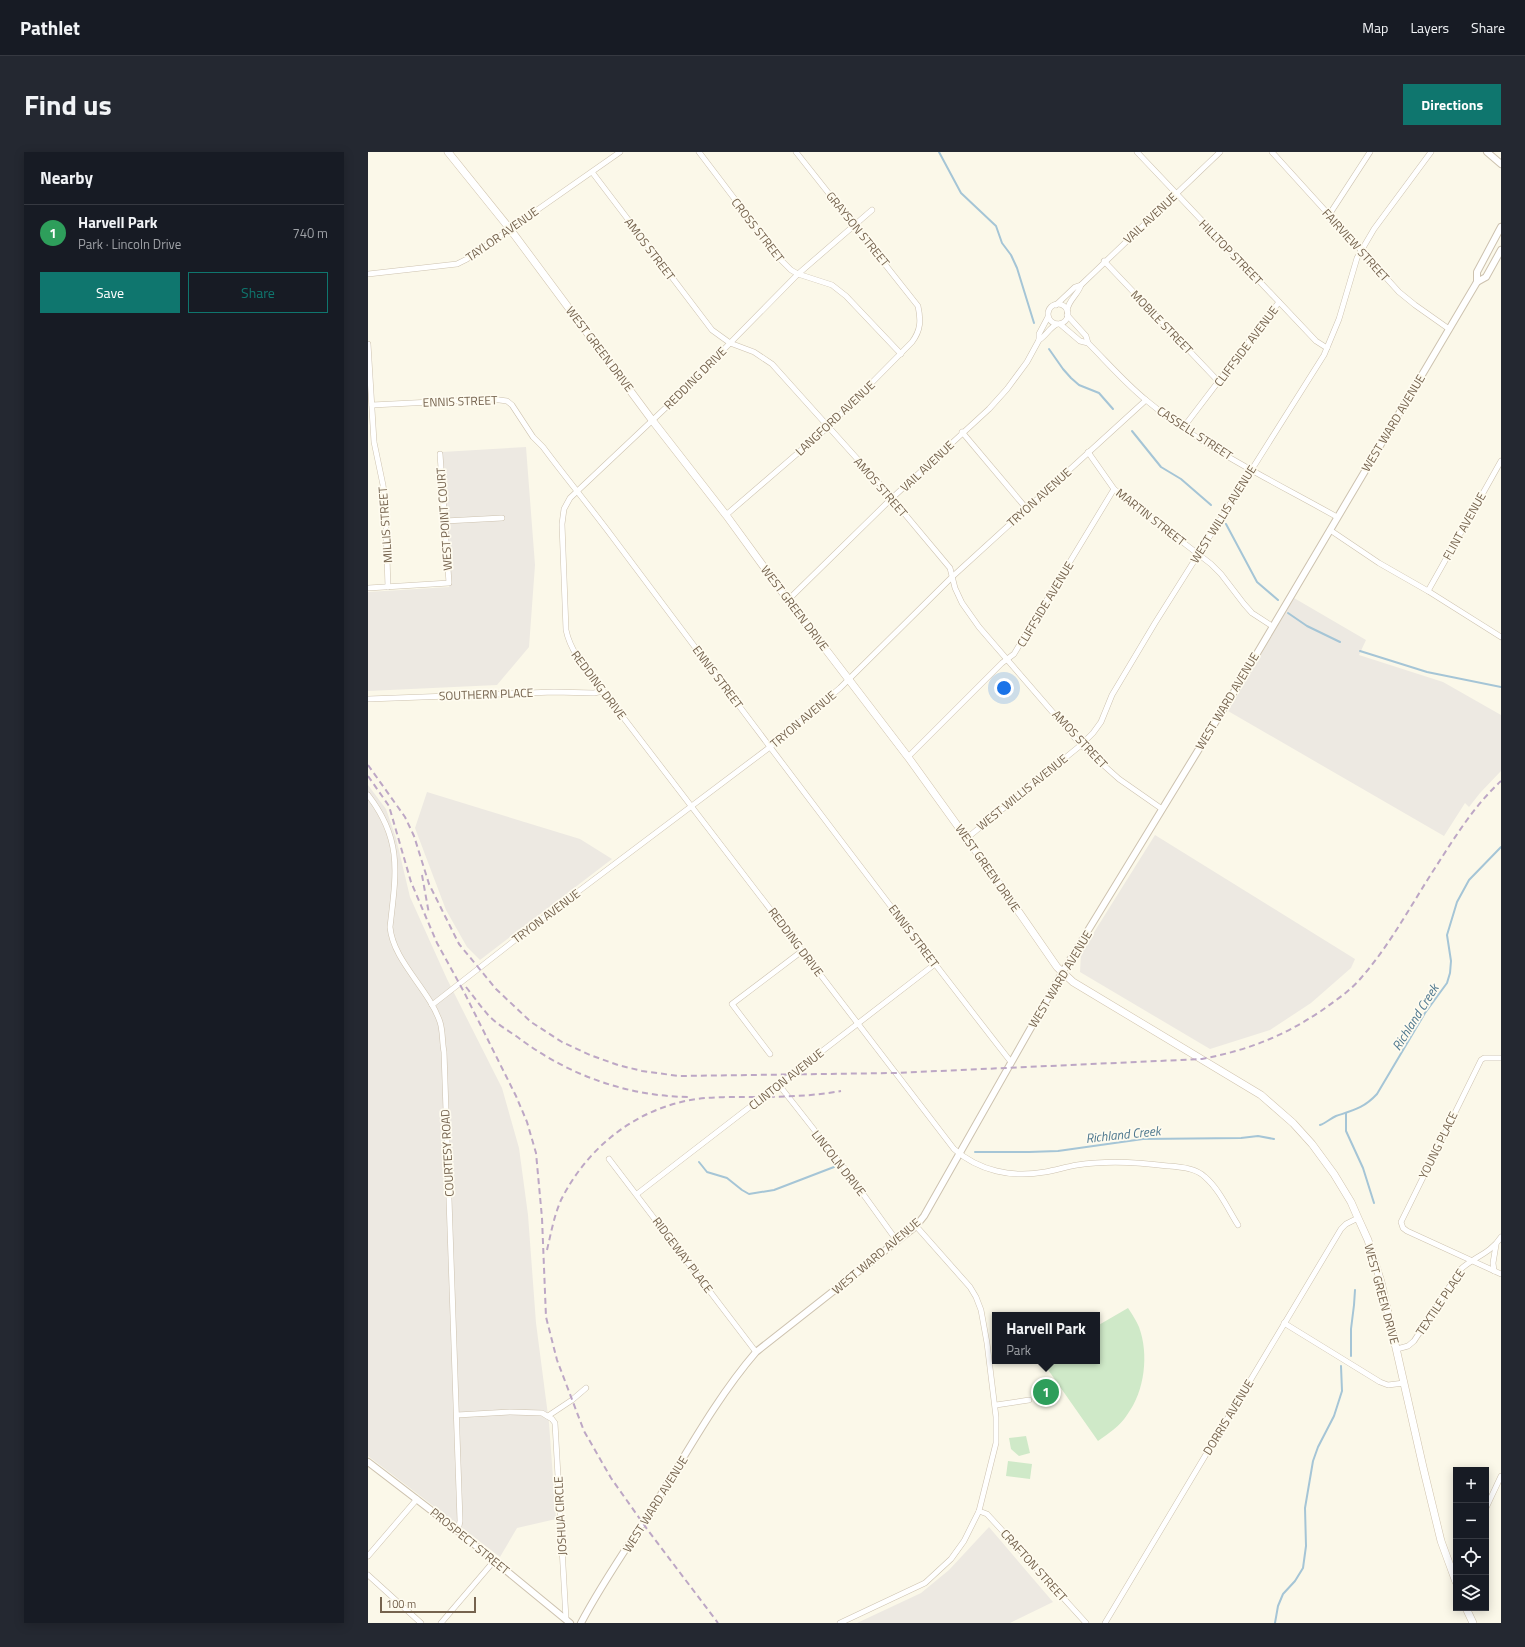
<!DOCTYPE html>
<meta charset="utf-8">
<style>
:root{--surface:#171b24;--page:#242831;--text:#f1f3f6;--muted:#9ea1a6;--line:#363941;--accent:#0f766e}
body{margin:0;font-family:"Titillium Web",sans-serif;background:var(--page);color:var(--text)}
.controls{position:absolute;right:12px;bottom:12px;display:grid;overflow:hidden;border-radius:0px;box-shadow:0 2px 10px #0003}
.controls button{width:36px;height:36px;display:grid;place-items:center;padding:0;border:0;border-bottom:1px solid var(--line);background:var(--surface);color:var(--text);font:20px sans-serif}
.scale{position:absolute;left:12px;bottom:10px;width:96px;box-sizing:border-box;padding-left:4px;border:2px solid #75634e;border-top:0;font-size:11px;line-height:14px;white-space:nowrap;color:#75634e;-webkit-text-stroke:3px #fefbef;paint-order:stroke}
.you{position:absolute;left:636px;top:536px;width:14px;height:14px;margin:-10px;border:3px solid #fff;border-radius:50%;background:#1a73e8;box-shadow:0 0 0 6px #1a73e833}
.badge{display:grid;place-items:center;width:26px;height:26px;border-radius:50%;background:var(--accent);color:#fff;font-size:13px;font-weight:700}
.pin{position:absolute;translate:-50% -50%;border:2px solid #fff;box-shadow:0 1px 4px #0006}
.popup{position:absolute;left:624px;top:1160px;width:108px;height:52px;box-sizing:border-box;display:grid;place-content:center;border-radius:0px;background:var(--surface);filter:drop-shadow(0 1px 3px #0005);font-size:13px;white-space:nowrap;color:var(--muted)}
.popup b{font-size:15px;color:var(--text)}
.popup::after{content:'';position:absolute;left:50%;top:100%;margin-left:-8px;border:8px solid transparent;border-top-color:var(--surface)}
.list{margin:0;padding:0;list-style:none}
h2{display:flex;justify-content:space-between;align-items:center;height:52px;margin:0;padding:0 16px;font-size:17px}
h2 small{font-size:13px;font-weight:400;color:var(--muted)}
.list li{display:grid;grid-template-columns:26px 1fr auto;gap:12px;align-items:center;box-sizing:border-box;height:56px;padding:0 16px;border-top:1px solid var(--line)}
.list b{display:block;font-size:15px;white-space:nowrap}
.list p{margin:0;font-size:13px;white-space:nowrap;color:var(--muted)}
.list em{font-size:13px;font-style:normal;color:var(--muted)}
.actions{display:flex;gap:8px;padding:12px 16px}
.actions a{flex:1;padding:9px 0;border:1px solid var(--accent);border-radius:0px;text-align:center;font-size:14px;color:var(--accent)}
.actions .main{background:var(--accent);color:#fff}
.icon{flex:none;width:22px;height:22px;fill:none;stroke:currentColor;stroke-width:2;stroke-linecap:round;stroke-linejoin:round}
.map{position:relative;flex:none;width:1133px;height:1471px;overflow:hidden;border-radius:0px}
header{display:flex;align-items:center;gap:24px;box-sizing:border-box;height:56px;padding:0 20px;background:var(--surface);border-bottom:1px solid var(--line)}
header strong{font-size:19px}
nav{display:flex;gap:22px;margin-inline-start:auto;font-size:14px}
.intro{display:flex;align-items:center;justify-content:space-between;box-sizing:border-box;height:96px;padding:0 24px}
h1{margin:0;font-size:28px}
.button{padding:10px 18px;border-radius:0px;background:var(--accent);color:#fff;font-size:14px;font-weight:700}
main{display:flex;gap:24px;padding:0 24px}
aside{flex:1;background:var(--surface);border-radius:0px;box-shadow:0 2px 10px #0003}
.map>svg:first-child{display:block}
.industrial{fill:#ede9e2}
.green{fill:#cfe9c8}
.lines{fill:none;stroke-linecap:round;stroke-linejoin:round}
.stream{stroke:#a5c5d6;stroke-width:2}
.minor-casing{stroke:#cdc2af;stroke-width:6}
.tertiary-casing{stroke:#cdc2af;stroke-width:8}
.secondary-casing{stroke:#d0c3ad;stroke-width:8}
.minor{stroke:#fff;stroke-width:5}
.tertiary{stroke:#fff;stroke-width:6}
.secondary{stroke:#fff;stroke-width:7}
.rail{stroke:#bda7c5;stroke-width:2;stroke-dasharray:6 4;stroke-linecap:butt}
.labels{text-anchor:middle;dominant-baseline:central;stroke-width:3.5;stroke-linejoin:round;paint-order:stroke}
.street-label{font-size:12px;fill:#75634e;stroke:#fefbef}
.water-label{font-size:13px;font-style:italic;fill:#4c768d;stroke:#fefbef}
</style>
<header>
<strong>Pathlet</strong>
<nav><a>Map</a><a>Layers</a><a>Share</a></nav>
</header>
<div class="intro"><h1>Find us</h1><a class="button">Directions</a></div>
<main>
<aside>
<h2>Nearby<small></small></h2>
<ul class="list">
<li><span class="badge" style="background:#2e9e5b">1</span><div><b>Harvell Park</b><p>Park · Lincoln Drive</p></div><em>740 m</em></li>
</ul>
<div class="actions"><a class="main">Save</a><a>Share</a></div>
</aside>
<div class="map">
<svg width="1133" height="1471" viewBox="0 0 1133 1471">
<rect width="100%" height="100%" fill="#fbf8e9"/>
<g class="industrial">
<polygon points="158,295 167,413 161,495 129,533 0,539 0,440 81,435 74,300"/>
<polygon points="926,446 998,488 991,503 1075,530 1133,563 1133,619 1112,641 1101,655 1097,651 1076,684 860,559"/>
<polygon points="0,633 18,657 28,686 42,745 79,827 134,936 151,996 160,1063 168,1171 181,1271 188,1367 149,1376 132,1405 0,1304"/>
<polygon points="59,640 212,687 244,707 112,808 99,795 78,758 47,676"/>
<polygon points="787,683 987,807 983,816 943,851 902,878 842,897 712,820 713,801"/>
<polygon points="621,1375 685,1450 642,1471 489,1471 553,1441 581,1418"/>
</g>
<g class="green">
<path d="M760 1156C764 1162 768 1168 771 1175 781 1202 777 1239 759 1263 752 1274 740 1282 730 1289L676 1212V1209H729V1174Z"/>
<polygon points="658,1284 662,1301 651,1304 643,1297 641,1286"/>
<polygon points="640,1309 664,1312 662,1327 638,1324"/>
</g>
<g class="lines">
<g class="stream">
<polyline points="571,0 593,41 628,74 634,91 643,103 649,116 666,171"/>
<polyline points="681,197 695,217 703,226 711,233 731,241 745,257"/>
<polyline points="764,279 793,315 813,327 843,353"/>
<polyline points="858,372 889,430 910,448"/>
<polyline points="920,461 939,474 972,490"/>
<polyline points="992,499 1059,520 1133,535"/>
<polyline points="978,961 978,979 995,1016 1006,1051"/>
<path d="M952 973C958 971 963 966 968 964 986 958 996 956 1009 942L1057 861 1079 831 1082 821 1083 809 1079 783 1089 750 1101 728 1133 695"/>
<polyline points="607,1000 661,1000 690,999 775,987 873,986 890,984 906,987"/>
<polyline points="331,1010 339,1020 359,1026 374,1038 381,1042 406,1038 466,1015"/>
<polyline points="983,1204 983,1177 986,1153 987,1138"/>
<polyline points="907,1471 910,1454 915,1442 927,1429 935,1416 938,1394 937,1356 945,1309 950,1295 966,1264 974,1239 973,1214"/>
</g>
<defs>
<g id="minor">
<polyline points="331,0 413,108 423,118 430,122 464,133 478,144 533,202"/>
<polyline points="769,0 948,189 959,196"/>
<polyline points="904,0 1031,140 1047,153 1081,177"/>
<polyline points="224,20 344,178 362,191 386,200 404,212 510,330 582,416 587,436 594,451 611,475 713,593 751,627 794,657"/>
<path d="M504 58 430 122 307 247 202 346 196 357 194 372 198 478C203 502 221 520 235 539L586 997C611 1019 644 1026 677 1020 688 1018 698 1015 709 1013 740 1008 770 1010 800 1014 812 1015 828 1016 837 1025 851 1037 860 1057 870 1073"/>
<polyline points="961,63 1002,0"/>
<polyline points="736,109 851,230"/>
<polyline points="0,122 89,112 99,107 252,0"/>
<circle cx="690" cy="162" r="10"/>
<polyline points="688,153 707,135 713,133 852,0"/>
<path d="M699 159C700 148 710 143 713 133"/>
<path d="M699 163 718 184 720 191C739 210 757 231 778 248 835 296 905 329 969 365"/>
<polyline points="692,172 712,189 720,191"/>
<path d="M671 188C678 184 681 176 689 172"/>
<polyline points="0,192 6,290 15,333 17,347 20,435"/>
<path d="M4 253 124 247 139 249 144 253 165 285 175 295C198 326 223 356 246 387 377 562 508 737 643 910"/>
<polyline points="815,276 911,150"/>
<polyline points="594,280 658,356"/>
<polyline points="720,300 746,337 843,412 853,422 876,452 884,461 904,474"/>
<path d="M358 363 460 275 544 190C553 178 553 168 550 154L428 0"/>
<polyline points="77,369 134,366"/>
<polyline points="962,378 1011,411 1060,439 1133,485"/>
<polyline points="0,436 81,431 72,302"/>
<polyline points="1060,439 1133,309"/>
<polyline points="420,448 523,347 621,257 639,237 659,210 671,188 671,182 680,165"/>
<polyline points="0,547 186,540 226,541 235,539"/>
<polyline points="540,605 634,511 646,502 746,337"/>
<path d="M0 643C35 688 28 722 22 775 25 809 61 837 72 870 75 879 74 890 76 900L90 1311 92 1369 90 1379"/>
<polyline points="599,686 713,593 725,581 733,570 744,543 787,471 956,203 971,167 989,106 1006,77 1063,0"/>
<polyline points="64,853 179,763 402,595 472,536 584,425 778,248"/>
<polyline points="402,902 364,852 434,799"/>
<polyline points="1133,906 1116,906 1113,908 1033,1070 1035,1076 1039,1079 1133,1122"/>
<polyline points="411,933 477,1017 529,1089"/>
<polyline points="241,1007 388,1200"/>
<polyline points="269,1042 567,812"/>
<polyline points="1126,1119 1125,1111 1128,1093"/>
<polyline points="916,1171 1012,1230 1020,1233 1036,1231"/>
<path d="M1029 1197 1040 1194 1046 1189 1093 1117C1106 1105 1123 1101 1133 1085"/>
<polyline points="628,1253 661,1248"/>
<polyline points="89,1263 142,1260 174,1261 184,1267 187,1271 198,1467"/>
<polyline points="180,1264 204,1248 218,1236"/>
<polyline points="1118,1356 1133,1324"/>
<polyline points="611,1359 619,1362 631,1375 718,1471"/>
<polyline points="0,1404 49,1347"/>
<polyline points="0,1423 53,1471"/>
<polyline points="73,1471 126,1409"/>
<polyline points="472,1471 557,1431 583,1407 596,1389 611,1359 628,1291 628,1265 619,1191 613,1158 608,1145 602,1135 548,1074"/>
<polyline points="737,1471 973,1077 978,1072 990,1066"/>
</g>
<g id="tertiary">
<polyline points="1119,0 1133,12"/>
<polyline points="1109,130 1118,125 1133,98"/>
<polyline points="0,1310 90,1379 202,1471"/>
<path d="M213 1471C236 1427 266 1386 292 1344 322 1295 351 1243 388 1200L529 1089 548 1074 556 1064 694 821 875 525 1109 130V120L1133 75"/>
</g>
<g id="secondary">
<polyline points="80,0 142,77 284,268 358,363 420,448 540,605 628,727 689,815 705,830 893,943 925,971 944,992 966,1022 983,1050 990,1066 1000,1088 1013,1130 1055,1315 1073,1389 1088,1430"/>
<polyline points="1098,1456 1105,1471"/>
</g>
</defs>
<use href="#minor" class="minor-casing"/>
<use href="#tertiary" class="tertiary-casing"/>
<use href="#secondary" class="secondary-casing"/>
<use href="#minor" class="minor"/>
<use href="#tertiary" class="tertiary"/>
<use href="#secondary" class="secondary"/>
<g class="rail">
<path d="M0 613 37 665 46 684 61 732 91 792 128 837 163 870 194 890 222 903 250 913 274 919 311 924 527 921 834 907C880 898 914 885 953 859 967 849 982 839 993 826 1022 793 1043 753 1067 716 1087 685 1106 654 1133 629"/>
<polyline points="0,624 21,654 43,730 69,791 96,840 148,944 159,970 168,1001 174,1066 178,1165 189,1208 216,1279 243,1326 279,1377 350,1471"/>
<polyline points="54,723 61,762"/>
<path d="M98 835C106 845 113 855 121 864 129 872 139 878 148 884 198 922 257 944 320 945"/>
<path d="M179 1098C183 1081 186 1064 193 1048 221 992 274 952 337 946 349 945 362 945 374 945 407 945 440 945 473 939"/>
</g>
</g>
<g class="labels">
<g class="street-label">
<text transform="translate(782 66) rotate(-43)">VAIL AVENUE</text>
<text transform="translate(490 77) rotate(51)">GRAYSON STREET</text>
<text transform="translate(390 78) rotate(52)">CROSS STREET</text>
<text transform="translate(134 82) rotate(-35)">TAYLOR AVENUE</text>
<text transform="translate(988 93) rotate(48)">FAIRVIEW STREET</text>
<text transform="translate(282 97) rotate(53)">AMOS STREET</text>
<text transform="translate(863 100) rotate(46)">HILLTOP STREET</text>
<text transform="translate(794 170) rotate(46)">MOBILE STREET</text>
<text transform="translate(878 194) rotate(-53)">CLIFFSIDE AVENUE</text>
<text transform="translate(232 197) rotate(53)">WEST GREEN DRIVE</text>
<text transform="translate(327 226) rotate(-45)">REDDING DRIVE</text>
<text transform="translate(92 249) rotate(-2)">ENNIS STREET</text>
<text transform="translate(467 266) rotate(-43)">LANGFORD AVENUE</text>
<text transform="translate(1025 271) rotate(-59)">WEST WARD AVENUE</text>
<text transform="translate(827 281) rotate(33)">CASSELL STREET</text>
<text transform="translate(559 314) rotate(-43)">VAIL AVENUE</text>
<text transform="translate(513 335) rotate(49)">AMOS STREET</text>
<text transform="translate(671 345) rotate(-42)">TRYON AVENUE</text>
<text transform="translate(855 362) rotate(-58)">WEST WILLIS AVENUE</text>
<text transform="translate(783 365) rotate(38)">MARTIN STREET</text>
<text transform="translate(76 367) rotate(-94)">WEST POINT COURT</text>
<text transform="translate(17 373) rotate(-94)">MILLIS STREET</text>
<text transform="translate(1096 374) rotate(-61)">FLINT AVENUE</text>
<text transform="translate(677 452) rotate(-59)">CLIFFSIDE AVENUE</text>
<text transform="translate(427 456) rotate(53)">WEST GREEN DRIVE</text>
<text transform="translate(350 525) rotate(53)">ENNIS STREET</text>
<text transform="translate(231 533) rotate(53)">REDDING DRIVE</text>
<text transform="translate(118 542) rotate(-2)">SOUTHERN PLACE</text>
<text transform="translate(859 549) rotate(-59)">WEST WARD AVENUE</text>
<text transform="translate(435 567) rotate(-40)">TRYON AVENUE</text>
<text transform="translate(712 587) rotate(47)">AMOS STREET</text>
<text transform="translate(654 640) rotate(-39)">WEST WILLIS AVENUE</text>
<text transform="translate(620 716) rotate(55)">WEST GREEN DRIVE</text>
<text transform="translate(178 764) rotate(-37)">TRYON AVENUE</text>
<text transform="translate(546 784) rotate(53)">ENNIS STREET</text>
<text transform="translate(428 790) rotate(53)">REDDING DRIVE</text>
<text transform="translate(692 827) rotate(-59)">WEST WARD AVENUE</text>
<text transform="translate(418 927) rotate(-38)">CLINTON AVENUE</text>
<text transform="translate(1070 993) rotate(-64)">YOUNG PLACE</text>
<text transform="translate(79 1001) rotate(-93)">COURTESY ROAD</text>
<text transform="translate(471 1011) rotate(52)">LINCOLN DRIVE</text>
<text transform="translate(315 1103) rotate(53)">RIDGEWAY PLACE</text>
<text transform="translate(508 1104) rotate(-40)">WEST WARD AVENUE</text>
<text transform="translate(1014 1142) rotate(75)">WEST GREEN DRIVE</text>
<text transform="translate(1072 1150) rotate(-56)">TEXTILE PLACE</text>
<text transform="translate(860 1265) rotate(-59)">DORRIS AVENUE</text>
<text transform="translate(287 1352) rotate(-58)">WEST WARD AVENUE</text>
<text transform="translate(192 1364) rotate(-93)">JOSHUA CIRCLE</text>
<text transform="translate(102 1389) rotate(39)">PROSPECT STREET</text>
<text transform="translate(666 1413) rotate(48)">CRAFTON STREET</text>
</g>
<g class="water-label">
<text transform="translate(1047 865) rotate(-58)">Richland Creek</text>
<text transform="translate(755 982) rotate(-6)">Richland Creek</text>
</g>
</g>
</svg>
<div class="controls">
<button>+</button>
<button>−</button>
<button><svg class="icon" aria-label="locate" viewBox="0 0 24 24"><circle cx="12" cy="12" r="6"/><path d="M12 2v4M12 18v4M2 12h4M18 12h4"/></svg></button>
<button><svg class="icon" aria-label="layers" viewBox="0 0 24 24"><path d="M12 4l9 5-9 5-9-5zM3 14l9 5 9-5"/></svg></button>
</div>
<div class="scale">100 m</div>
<div class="you"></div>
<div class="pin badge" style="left:678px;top:1240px;background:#2e9e5b">1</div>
<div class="popup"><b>Harvell Park</b>Park</div>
</div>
</main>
